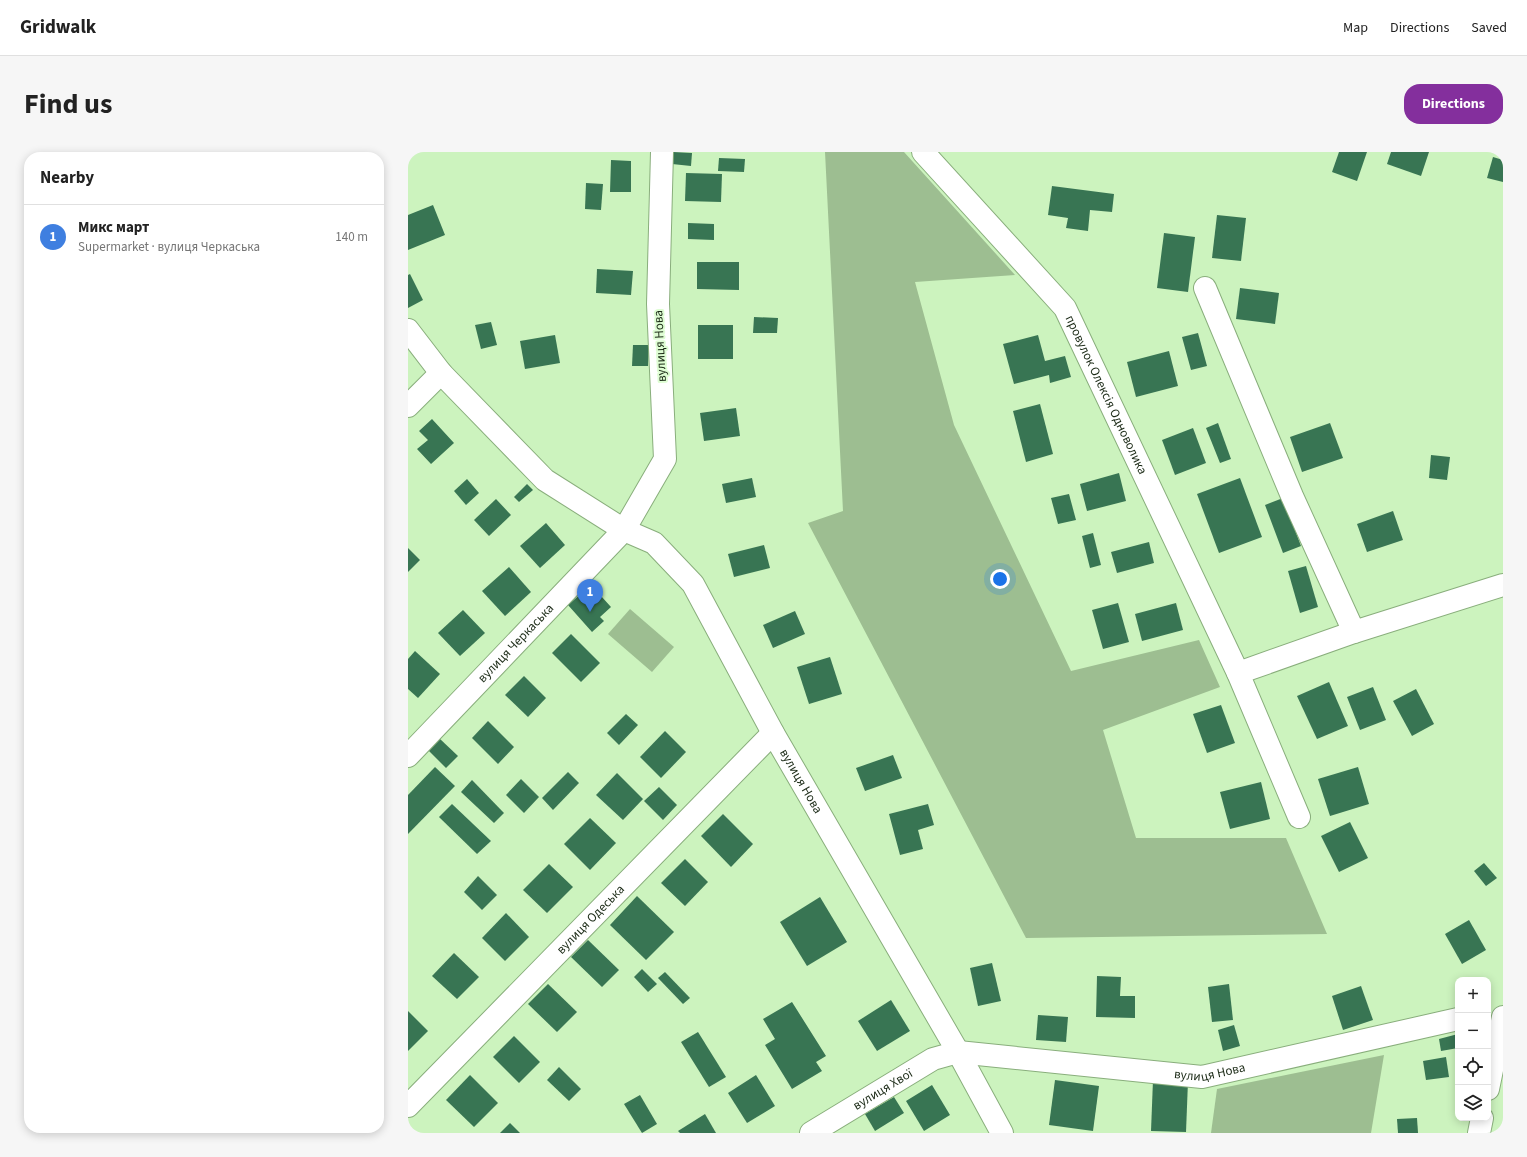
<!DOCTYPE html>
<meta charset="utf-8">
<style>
:root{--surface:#fff;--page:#f6f6f6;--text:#222;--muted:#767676;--line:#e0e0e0;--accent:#842f9d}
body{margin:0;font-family:"Source Sans 3",sans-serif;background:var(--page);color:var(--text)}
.controls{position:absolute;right:12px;bottom:12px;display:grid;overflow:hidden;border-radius:8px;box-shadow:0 2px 10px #0003}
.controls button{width:36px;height:36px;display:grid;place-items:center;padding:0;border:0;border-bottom:1px solid var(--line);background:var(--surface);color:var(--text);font:20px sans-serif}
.you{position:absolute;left:592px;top:427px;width:14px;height:14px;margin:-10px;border:3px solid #fff;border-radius:50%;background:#1a73e8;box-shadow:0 0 0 6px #1a73e833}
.badge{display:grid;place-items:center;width:26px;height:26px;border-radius:50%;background:var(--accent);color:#fff;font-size:13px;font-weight:700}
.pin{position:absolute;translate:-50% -33px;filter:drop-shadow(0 1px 2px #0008)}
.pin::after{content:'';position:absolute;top:21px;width:14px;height:12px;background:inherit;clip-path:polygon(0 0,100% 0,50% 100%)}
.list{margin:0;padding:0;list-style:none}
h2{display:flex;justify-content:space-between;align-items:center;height:52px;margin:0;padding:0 16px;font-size:17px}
h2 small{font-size:13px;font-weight:400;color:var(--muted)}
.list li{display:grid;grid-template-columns:26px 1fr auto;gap:12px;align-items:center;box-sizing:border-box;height:64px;padding:0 16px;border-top:1px solid var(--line)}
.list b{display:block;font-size:15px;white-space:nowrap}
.list p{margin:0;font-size:13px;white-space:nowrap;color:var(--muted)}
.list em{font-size:13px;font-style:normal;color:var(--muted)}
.icon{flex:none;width:22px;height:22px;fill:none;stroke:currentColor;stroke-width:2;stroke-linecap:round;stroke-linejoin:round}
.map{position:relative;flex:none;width:1095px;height:981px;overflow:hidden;border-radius:16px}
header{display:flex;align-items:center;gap:24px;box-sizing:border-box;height:56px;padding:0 20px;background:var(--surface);border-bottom:1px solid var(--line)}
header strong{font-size:19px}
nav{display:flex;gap:22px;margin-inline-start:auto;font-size:14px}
.intro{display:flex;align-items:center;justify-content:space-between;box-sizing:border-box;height:96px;padding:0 24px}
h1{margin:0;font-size:28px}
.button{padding:10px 18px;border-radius:16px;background:var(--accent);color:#fff;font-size:14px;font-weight:700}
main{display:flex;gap:24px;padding:0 24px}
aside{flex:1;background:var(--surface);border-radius:16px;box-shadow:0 2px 10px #0003}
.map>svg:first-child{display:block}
.green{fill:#9dbe91}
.building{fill:#387553}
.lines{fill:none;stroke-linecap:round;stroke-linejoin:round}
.minor-casing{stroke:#89ae7c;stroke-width:24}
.minor{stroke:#fff;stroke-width:22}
.labels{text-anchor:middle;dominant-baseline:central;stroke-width:4;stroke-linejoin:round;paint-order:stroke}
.street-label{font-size:13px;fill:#1b2a16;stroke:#defdd3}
</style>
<header>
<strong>Gridwalk</strong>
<nav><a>Map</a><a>Directions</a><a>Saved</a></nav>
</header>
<div class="intro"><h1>Find us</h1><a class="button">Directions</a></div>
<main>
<aside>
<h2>Nearby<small></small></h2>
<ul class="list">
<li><span class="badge" style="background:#3f7fe0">1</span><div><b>Микс март</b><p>Supermarket · вулиця Черкаська</p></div><em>140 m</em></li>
</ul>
</aside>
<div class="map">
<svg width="1095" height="981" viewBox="0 0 1095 981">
<rect width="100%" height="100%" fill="#ccf3be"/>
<g class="green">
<polygon points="417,0 496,0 607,123 507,130 546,273 663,519 791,488 812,535 695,578 728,686 878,686 919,782 618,786 400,371 435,359"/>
<polygon points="222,457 266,495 244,520 200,482"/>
<polygon points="976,903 963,981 803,981 809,937"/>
</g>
<g class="building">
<polygon points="265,0 284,1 283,14 264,12"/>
<polygon points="931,0 959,0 949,29 924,20"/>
<polygon points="983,0 1021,0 1013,24 979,12"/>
<polygon points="1085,5 1095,8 1095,30 1079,26"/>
<polygon points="311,6 337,7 336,20 310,19"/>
<polygon points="203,8 223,9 223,40 202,40"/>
<polygon points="278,21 314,22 313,50 277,49"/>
<polygon points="178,31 195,32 193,58 177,57"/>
<polygon points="644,34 706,42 704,60 682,58 680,79 658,76 660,66 640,63"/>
<polygon points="25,53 37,83 0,98 0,63"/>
<polygon points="809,63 838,66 833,109 804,106"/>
<polygon points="280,71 306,72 306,88 280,87"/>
<polygon points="756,81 787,85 780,140 749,136"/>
<polygon points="289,110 331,110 331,138 289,137"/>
<polygon points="189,117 225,119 223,143 188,141"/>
<polygon points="2,122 15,148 0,156 0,123"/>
<polygon points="832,136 871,141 867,172 828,167"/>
<polygon points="346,165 370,166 369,181 345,181"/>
<polygon points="83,170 89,193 73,197 67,173"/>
<rect x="290" y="173" width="35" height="34"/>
<polygon points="790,181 799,214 783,218 774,185"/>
<polygon points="147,183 152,211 117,217 112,189"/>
<polygon points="630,183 637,209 657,204 663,225 642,231 641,223 606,232 595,192"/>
<polygon points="225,193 241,193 240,214 224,214"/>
<polygon points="761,199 770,234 728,245 719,210"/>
<polygon points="632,252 645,302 618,310 605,259"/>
<polygon points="328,256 332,284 296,289 292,261"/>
<polygon points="24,267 46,291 23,312 9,297 20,288 11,279"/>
<polygon points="810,271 823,307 812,311 798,276"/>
<polygon points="922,271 935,306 894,320 882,285"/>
<polygon points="785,276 798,311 767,323 754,288"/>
<polygon points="1023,303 1042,305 1039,328 1021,326"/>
<polygon points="711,321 718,349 679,359 672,332"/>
<polygon points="344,326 348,345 318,351 314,332"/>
<polygon points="832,326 854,385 811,401 789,342"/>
<polygon points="59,327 71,341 58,353 46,339"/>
<polygon points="119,332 125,338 111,350 106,345"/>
<polygon points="661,342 668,368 650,372 643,346"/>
<polygon points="875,346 893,394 875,401 857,353"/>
<polygon points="88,347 103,363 81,384 66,368"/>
<polygon points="985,359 995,388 959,400 949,372"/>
<polygon points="138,371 157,393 132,416 112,394"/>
<polygon points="685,381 693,413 682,416 674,384"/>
<polygon points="741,390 746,411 709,421 703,400"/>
<polygon points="356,393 362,416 326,425 320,402"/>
<polygon points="0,396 12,408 0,420"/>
<polygon points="898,414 910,455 892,461 880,419"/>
<polygon points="101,415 123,440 97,464 74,439"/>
<polygon points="183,433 203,455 192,465 196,469 184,480 160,453"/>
<polygon points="710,451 721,490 695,497 684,458"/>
<polygon points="768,451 775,478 734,489 727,462"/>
<polygon points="55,458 77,481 52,504 30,481"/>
<polygon points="387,459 397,482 365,496 355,473"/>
<polygon points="163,482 192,511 173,530 144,501"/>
<polygon points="7,499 32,522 10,546 0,537 0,507"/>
<polygon points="422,505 434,542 401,552 389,515"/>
<polygon points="116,524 138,546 120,565 97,543"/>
<polygon points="921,530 940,574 909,587 889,544"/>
<polygon points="965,535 978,568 952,578 939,545"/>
<polygon points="1008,537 1026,572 1004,584 985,549"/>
<polygon points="813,553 827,591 799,601 785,562"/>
<polygon points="218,562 230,573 211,593 199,581"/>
<polygon points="80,569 106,595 90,612 64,586"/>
<polygon points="257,579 278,600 253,626 232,605"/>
<polygon points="31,586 50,604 38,616 20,598"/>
<polygon points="485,603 494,626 457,639 448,616"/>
<polygon points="27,615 47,634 0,682 0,643"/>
<polygon points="950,615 961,652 922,664 910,627"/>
<polygon points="160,620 171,631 145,658 134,646"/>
<polygon points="209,621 235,647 215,668 188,643"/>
<polygon points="113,627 131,645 116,661 98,643"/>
<polygon points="64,628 96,661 86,671 53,640"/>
<polygon points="853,630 862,667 822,677 812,640"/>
<polygon points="251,635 269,653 255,668 236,649"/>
<polygon points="44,652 83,689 69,702 31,665"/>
<polygon points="520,652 526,673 510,678 515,697 492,703 481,662"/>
<polygon points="315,662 345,692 323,715 293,684"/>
<polygon points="182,666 208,691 182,718 156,692"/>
<polygon points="942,670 960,706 931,720 913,684"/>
<polygon points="277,707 300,730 277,754 253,731"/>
<polygon points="1076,711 1089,726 1078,734 1066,719"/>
<polygon points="141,712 165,735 139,761 115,738"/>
<polygon points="70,724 89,743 74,758 56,740"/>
<polygon points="229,744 266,780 238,808 202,773"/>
<polygon points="412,745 439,790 399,814 372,770"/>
<polygon points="98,761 121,785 97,809 74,786"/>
<polygon points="1061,768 1078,798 1054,812 1037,782"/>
<polygon points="180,788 211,818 194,835 163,805"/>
<polygon points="46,801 71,825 49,847 24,824"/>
<polygon points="584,811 593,849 570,854 562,816"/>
<polygon points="234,817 249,832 240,840 226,825"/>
<polygon points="257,820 282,846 275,852 250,826"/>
<polygon points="689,824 713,825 712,844 727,844 727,866 688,865"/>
<polygon points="140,832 169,860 149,880 120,852"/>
<polygon points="821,832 825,868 804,870 800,835"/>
<polygon points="953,834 965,868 935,878 924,844"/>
<polygon points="483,848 502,879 469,899 450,869"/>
<polygon points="384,850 418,904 408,910 414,919 384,937 357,893 367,887 355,867"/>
<polygon points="0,859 20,879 0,899"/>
<polygon points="630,863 660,865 658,890 628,888"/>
<polygon points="826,873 832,894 815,899 810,878"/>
<polygon points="290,880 318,925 301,935 273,890"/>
<polygon points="1050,882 1050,896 1033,899 1031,887"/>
<polygon points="106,884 132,910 111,931 85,905"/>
<polygon points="1038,905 1041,925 1018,928 1015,909"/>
<polygon points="151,915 173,937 161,949 139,928"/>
<polygon points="62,923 90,951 66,975 38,948"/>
<polygon points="348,923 367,954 339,971 320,941"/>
<polygon points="647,928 691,934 685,979 641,973"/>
<polygon points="745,928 780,929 778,980 743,979"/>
<polygon points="524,933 542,963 516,979 498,949"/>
<polygon points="232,943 249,972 234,981 216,952"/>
<polygon points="486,945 496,961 467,979 457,962"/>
<polygon points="297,962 308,981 272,981 270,979"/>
<polygon points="1009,966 1010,981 990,981 989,967"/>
<polygon points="102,971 112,981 92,981"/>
</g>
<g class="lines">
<defs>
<g id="minor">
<path id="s1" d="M515 0 657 156 830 521 946 480 1095 433"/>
<polyline points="797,136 884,344 946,480"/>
<path id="s2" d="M0 178 33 221 137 328 216 378 246 391 285 432 365 581 550 900 594 981"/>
<polyline points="0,254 33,221"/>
<polyline points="830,521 891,665"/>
<path id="s3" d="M0 604 216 378 257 307 250 152 254 0"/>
<polyline points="1080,937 1095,865"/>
<path id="s4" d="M0 954 365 581"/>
<path id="s5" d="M403 981 525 907 550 900 794 925 1050 867"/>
<polyline points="1071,981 1074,966"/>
</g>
</defs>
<use href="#minor" class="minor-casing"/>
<use href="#minor" class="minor"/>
</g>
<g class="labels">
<g class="street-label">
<text transform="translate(252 194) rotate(-93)">вулиця Нова</text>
<text stroke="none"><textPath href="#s1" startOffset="307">провулок Олексія Одноволика</textPath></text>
<text stroke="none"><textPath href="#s3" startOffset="156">вулиця Черкаська</textPath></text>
<text stroke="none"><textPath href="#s2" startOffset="611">вулиця Нова</textPath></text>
<text stroke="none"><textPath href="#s4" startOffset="261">вулиця Одеська</textPath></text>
<text stroke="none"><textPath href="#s5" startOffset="422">вулиця Нова</textPath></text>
<text stroke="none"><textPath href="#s5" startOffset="84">вулиця Хвої</textPath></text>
</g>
</g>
</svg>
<div class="controls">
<button>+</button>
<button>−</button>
<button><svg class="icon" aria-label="locate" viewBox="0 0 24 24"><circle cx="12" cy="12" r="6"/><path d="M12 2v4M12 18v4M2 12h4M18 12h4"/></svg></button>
<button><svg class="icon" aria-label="layers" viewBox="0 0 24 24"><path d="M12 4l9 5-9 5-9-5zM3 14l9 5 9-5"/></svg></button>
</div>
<div class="you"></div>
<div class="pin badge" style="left:182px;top:460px;background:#3f7fe0">1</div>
</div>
</main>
